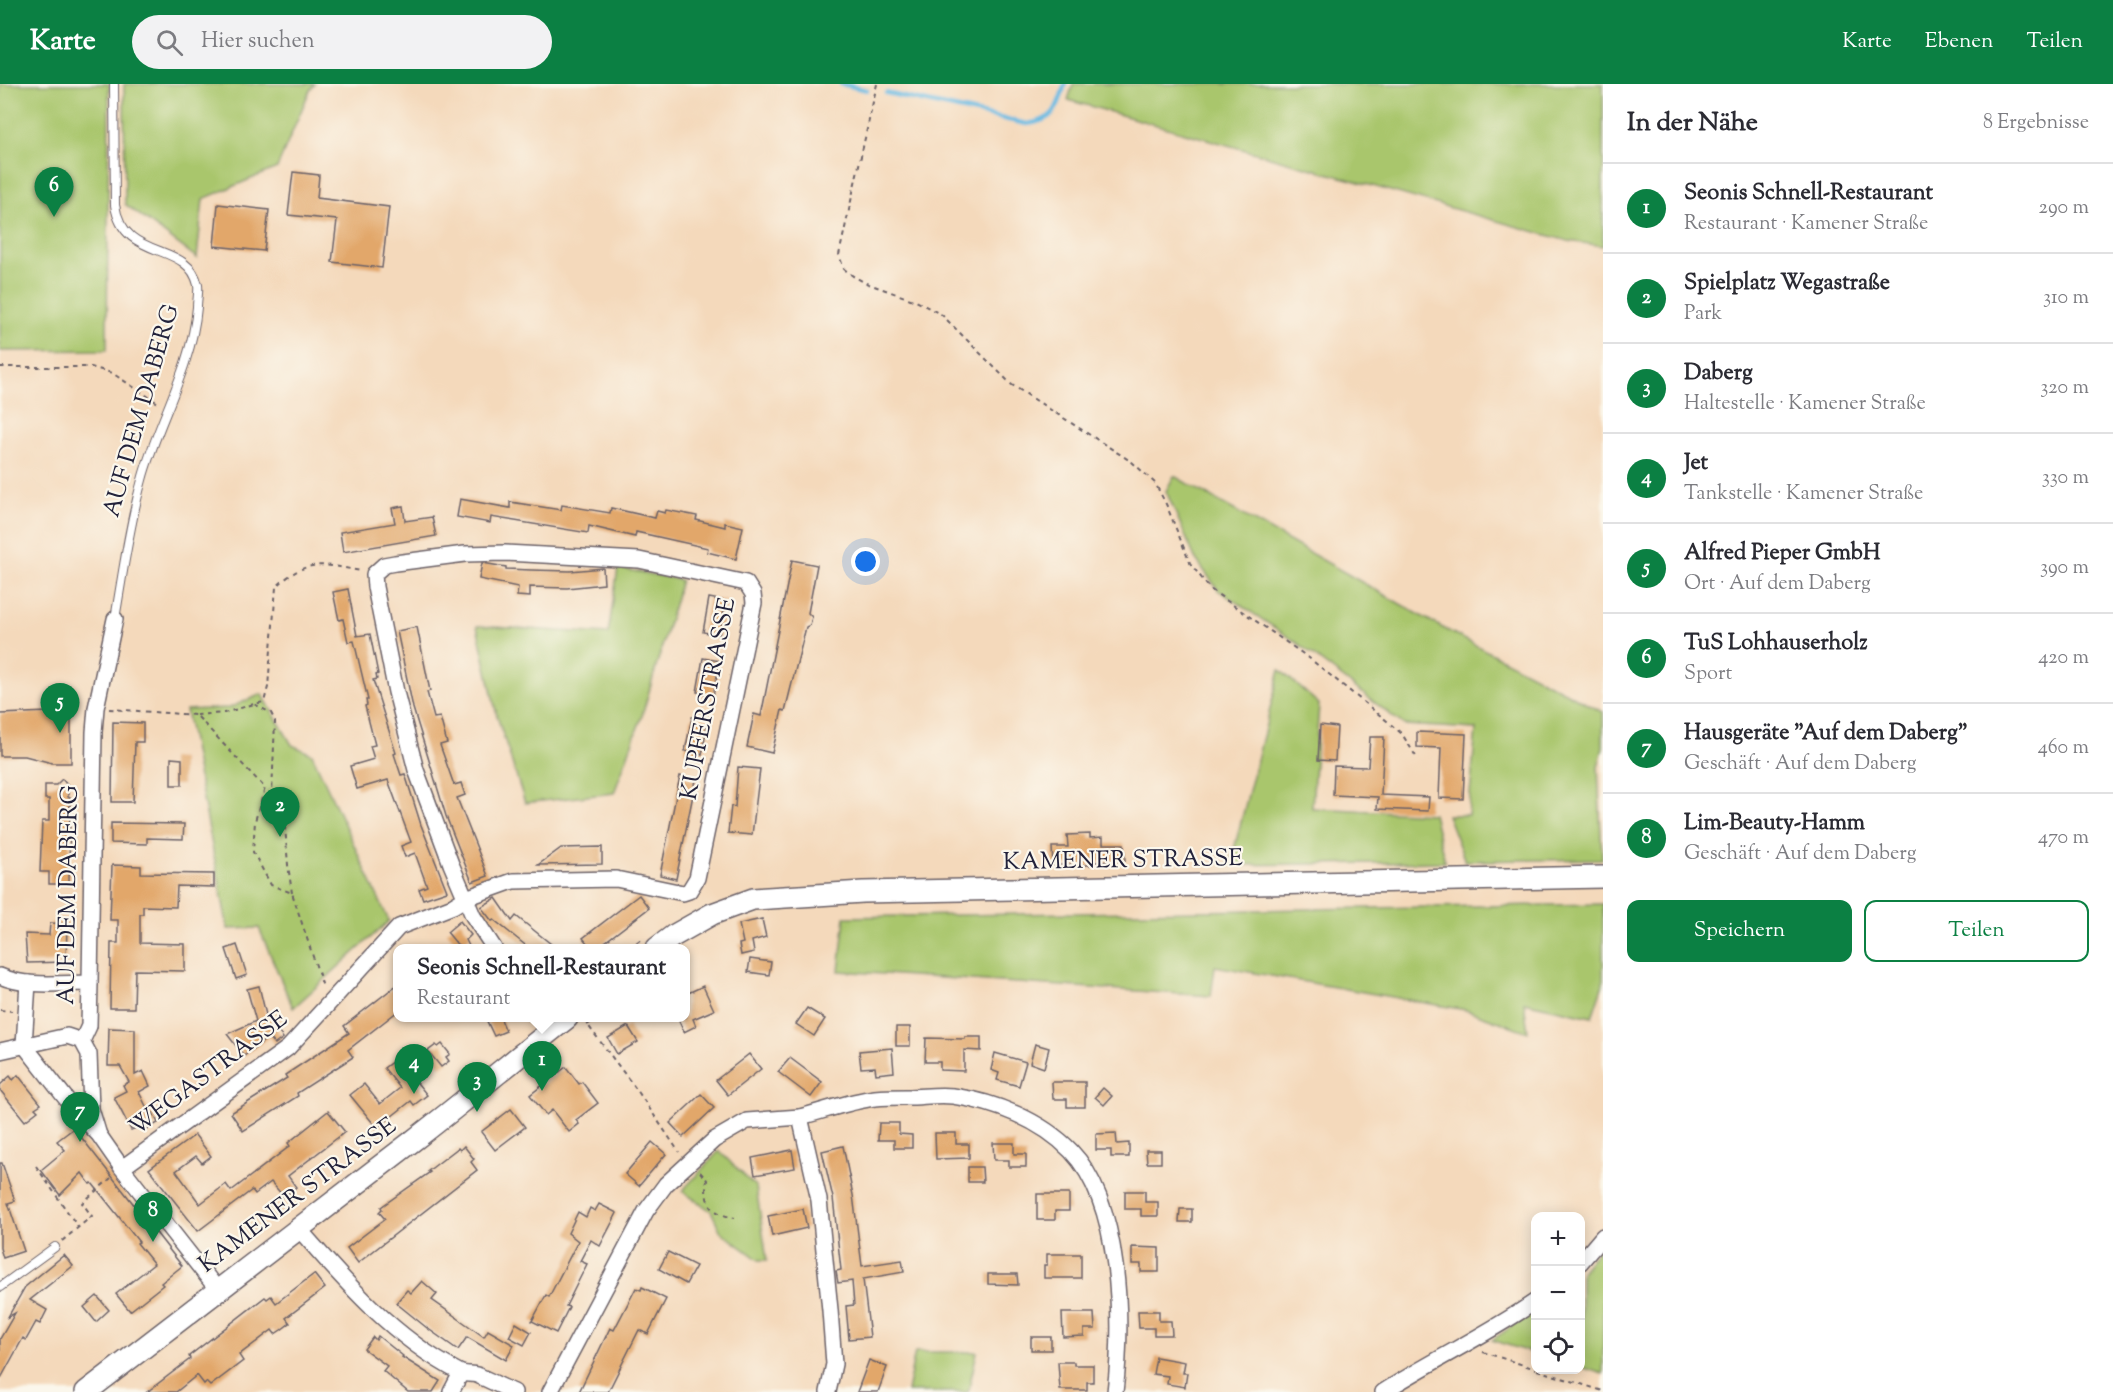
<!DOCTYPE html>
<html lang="de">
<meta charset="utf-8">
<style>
:root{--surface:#fff;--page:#f2f2f3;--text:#2b2b33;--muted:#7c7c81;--line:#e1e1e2;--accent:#0b8043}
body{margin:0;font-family:"Sorts Mill Goudy",serif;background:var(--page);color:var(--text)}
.controls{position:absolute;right:18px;bottom:18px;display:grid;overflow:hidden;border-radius:12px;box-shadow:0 3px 15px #0003}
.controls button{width:54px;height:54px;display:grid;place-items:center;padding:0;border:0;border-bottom:2px solid var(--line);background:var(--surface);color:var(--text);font:30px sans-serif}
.you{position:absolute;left:866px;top:478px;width:21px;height:21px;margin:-15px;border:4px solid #fff;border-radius:50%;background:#1a73e8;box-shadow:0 0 0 9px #1a73e833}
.badge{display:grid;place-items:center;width:39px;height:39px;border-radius:50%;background:var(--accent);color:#fff;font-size:20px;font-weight:700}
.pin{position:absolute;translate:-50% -50px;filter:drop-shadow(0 2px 3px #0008)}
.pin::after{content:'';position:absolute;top:32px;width:21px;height:18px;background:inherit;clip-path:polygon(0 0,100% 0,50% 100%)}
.popup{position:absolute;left:393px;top:860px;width:297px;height:78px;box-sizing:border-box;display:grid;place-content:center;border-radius:12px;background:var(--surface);filter:drop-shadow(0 2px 4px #0005);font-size:20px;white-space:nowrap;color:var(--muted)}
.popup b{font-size:22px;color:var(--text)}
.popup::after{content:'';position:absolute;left:50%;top:100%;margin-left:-12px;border:12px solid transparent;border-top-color:var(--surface)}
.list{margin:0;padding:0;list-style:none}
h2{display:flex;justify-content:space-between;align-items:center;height:78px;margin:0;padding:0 24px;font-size:26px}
h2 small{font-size:20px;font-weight:400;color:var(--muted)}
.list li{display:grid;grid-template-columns:39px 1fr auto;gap:18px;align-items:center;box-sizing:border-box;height:90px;padding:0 24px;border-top:2px solid var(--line)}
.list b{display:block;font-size:22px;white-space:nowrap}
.list p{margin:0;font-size:20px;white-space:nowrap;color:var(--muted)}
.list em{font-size:20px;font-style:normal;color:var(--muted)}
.actions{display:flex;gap:12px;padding:18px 24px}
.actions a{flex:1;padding:14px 0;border:2px solid var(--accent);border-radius:12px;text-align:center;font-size:21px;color:var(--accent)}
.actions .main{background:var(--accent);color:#fff}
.icon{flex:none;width:33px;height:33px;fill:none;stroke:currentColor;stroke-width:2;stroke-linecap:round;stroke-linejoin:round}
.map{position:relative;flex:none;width:1603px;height:1308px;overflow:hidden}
header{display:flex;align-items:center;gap:36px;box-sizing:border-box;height:84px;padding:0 30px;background:var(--accent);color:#fff}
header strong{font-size:28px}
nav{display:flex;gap:33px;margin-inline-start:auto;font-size:21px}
.search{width:420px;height:54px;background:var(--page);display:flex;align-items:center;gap:15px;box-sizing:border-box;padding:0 21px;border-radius:33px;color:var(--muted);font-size:22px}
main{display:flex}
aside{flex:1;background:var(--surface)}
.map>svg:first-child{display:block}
.green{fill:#a9c66c;stroke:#667454;stroke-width:1.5}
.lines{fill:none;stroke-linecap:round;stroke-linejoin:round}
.stream{stroke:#65b8e1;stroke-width:4.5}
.building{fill:#e2a76a}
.service-casing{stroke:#6c6268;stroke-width:10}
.minor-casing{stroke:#6c6268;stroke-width:18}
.secondary-casing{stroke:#6c6268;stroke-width:24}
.path{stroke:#6c6268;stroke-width:2;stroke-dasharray:4.5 4.5;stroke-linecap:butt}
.service{stroke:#fff;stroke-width:8}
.minor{stroke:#fff;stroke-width:15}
.secondary{stroke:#fff;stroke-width:21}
.labels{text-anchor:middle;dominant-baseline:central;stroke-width:4.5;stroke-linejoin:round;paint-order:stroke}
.street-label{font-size:24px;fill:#22223b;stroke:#fbf7ec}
</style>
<header>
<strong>Karte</strong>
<div class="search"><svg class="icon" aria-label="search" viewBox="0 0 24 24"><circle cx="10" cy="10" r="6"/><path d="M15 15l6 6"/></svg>Hier suchen</div>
<nav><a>Karte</a><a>Ebenen</a><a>Teilen</a></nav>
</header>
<main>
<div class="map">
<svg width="1603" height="1308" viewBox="0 0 1603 1308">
<rect width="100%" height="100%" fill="#fbf7ec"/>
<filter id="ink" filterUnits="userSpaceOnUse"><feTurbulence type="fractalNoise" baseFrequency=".0167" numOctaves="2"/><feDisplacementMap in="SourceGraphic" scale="12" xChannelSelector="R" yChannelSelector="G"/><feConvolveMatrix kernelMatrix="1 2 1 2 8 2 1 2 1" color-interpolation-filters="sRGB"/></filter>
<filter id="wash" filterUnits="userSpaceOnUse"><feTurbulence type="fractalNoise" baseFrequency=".008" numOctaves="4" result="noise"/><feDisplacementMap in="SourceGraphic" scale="24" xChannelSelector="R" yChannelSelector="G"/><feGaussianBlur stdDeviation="1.35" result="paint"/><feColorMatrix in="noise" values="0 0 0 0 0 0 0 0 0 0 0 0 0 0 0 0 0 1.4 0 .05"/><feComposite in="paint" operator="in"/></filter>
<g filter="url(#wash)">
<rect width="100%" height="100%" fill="#f4d9bb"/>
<g class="green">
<polygon points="0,0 109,0 107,266 0,267"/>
<polygon points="124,0 315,0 310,6 277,84 203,115 197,174 125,120"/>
<polygon points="1073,0 1603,0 1603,162 1568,157 1068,16"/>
<polygon points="1174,392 1441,543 1603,628 1603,664 1598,683 1602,775 1465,777 1447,731 1468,731 1476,645 1404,641 1296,558 1218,506 1195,474 1166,407"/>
<polygon points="618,484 681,496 642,632 614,709 525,719 497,632 477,542 608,550"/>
<polygon points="1280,586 1319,620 1312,724 1433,730 1445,778 1230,781"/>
<polygon points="262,610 292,661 312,670 389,837 293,924 259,844 228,845 186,626 229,624"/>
<polygon points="1603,820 1603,900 1592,933 1524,918 1528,948 1466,926 1215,882 1211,912 839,887 845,833"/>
<polygon points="719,1067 756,1103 767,1176 759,1176 721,1148 711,1127 682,1107"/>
<polygon points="1603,1159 1603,1290 1581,1283 1581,1188"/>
<polygon points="1535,1227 1535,1270 1492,1256"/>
<polygon points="915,1268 977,1268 968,1308 907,1308"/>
</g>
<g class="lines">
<g class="stream">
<polyline points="841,0 867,6"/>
<path d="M886 9 1027 40C1055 36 1057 26 1065 0"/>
</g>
</g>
<g id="blocks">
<g class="building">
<polygon points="293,88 319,91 317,114 389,123 382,184 332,178 337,136 288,131"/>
<polygon points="218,120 269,126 264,167 214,162"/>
<polygon points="460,415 510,424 510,418 561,426 562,421 610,429 611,424 655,434 657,427 665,429 666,426 697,432 696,436 725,443 725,439 743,443 736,475 707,468 708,464 636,448 635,453 589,442 588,449 491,433 490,439 457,433"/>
<polygon points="403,422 405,437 432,433 436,452 343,468 340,448 395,439 392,424"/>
<polygon points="792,476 817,481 808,529 812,533 810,541 806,543 785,627 782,626 772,669 747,663 754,630 761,632"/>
<polygon points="482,479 506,483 506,485 531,486 570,487 603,484 604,500 567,504 530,503 530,513 517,512 518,503 479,495"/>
<polygon points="348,505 357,552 370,550 378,590 376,591 377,595 373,596 396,669 394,670 401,691 405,690 421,741 447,807 423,815 419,805 427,802 415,769 405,773 401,762 411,758 388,696 357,705 350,682 374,675 370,662 375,661 365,622 367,621 366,616 368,616 354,557 348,558 343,535 339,536 333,508"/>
<polygon points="709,514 726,517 719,551 703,548"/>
<polygon points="417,543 430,607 427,608 434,634 440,633 447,659 440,661 454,701 461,699 465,711 457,714 488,792 472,798 446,732 413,624 397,547"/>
<polygon points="703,574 720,577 713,612 697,608"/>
<polygon points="49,625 71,626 71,679 52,679 25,672 0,672 0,630 49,628"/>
<polygon points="692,633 708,636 702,671 685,667"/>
<polygon points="113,638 143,639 143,658 135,658 133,718 112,718"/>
<polygon points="1320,641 1337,643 1335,677 1318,676"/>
<polygon points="1417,648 1466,650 1463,715 1439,714 1441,664 1417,663"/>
<polygon points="1370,653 1384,653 1381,711 1429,713 1428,727 1377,725 1378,713 1333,711 1334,682 1368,683"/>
<polygon points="171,674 182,675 182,701 171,701"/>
<polygon points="738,683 760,685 752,751 728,749 731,722 735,723"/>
<polygon points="680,692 696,696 676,795 660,791"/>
<polygon points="62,695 68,702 68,713 70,714 69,800 49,800 49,788 40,788 42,737 49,737 49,715 45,715 45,701 56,701"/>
<polygon points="111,739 184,740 183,755 147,754 147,760 111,759"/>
<polygon points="1090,750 1090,754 1103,753 1103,760 1124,760 1125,777 1092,778 1092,781 1053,781 1052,763 1068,763 1067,751"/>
<polygon points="602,763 602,780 538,781 561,764"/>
<polygon points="112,781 141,782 141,789 214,790 214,803 177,802 176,823 143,822 143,830 140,830 140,859 185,860 185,887 135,886 134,924 110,924 111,859 118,859 118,836 110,836"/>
<polygon points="639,811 649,824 597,864 591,864 583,854"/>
<polygon points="496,814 512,837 516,832 556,864 529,864 494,836 492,837 481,823"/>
<polygon points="762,835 766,853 752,857 754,868 741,871 739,860 743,859 739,840"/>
<polygon points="460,837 471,851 466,856 470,864 460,864 447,848"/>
<polygon points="50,839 67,840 66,878 27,879 25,850 49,851"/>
<polygon points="237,861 247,891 236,895 226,865"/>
<polygon points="750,875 771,878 769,891 748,888"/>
<polygon points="398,900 398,927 348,966 353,973 297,1009 298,1012 243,1047 231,1029 287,994 285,991 349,949 344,942"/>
<polygon points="259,902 266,931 283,954 275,960 269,953 244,972 227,950 256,937 247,905"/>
<polygon points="703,902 714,926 693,935 696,942 684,948 677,933 686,933 686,910"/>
<polygon points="807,924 825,935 814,952 796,940"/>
<polygon points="485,933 500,933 506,947 494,952"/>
<polygon points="628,942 638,958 617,970 608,954"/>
<rect x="896" y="943" width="14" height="19"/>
<polygon points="109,944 135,945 135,991 143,987 150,1002 139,1008 150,1030 153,1029 158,1039 145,1046 143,1041 131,1046 114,1013 126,1007 123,1001 129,998 120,982 108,982"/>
<polygon points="965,953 981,953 981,967 964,966 964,987 940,986 940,978 925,978 926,954 965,955"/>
<polygon points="442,960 450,970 446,973 449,977 441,983 428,967 436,961 438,963"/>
<polygon points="1035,960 1049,964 1044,984 1030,979"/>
<polygon points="892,964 894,988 876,990 875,983 861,984 859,967"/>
<polygon points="995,969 1026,978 1019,1002 997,996 999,989 991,986"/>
<polygon points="749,970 761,985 728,1011 716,996"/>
<polygon points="397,974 427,1011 414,1021 411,1017 377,1044 350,1011 364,1000 380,1020 400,1004 384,984"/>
<polygon points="790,974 822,998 811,1013 778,988"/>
<polygon points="566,983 579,1000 582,998 598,1019 576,1036 579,1040 569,1048 552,1026 546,1031 530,1011"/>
<polygon points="18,991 41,1020 35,1024 38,1027 25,1037 0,1006 0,1001 10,992 13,996"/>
<polygon points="1052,998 1085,998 1085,1023 1067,1023 1067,1015 1053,1015"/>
<polygon points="1103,1004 1112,1012 1104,1021 1095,1013"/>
<polygon points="701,1010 714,1024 683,1053 670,1039"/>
<polygon points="511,1025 525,1043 495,1066 481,1048"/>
<polygon points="328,1027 345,1048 288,1092 296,1103 284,1113 271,1098 255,1110 252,1106 198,1147 149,1085 195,1051 211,1072 202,1079 196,1072 176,1087 200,1120 226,1100 231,1107 290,1062 288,1059"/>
<polygon points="879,1039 899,1039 899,1050 912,1051 912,1064 894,1064 894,1056 878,1056"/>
<polygon points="74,1044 182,1182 161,1199 163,1201 130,1227 116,1210 154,1180 137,1159 139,1158 92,1099 90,1100 82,1089 60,1111 41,1086 65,1066 57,1057"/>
<polygon points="935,1049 956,1049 956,1060 969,1060 969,1074 936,1075"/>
<polygon points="1116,1049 1117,1060 1129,1059 1129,1073 1111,1073 1111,1066 1096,1066 1096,1050"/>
<polygon points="652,1058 666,1070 639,1102 625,1090"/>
<polygon points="993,1059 1014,1059 1014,1070 1026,1070 1026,1083 1009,1083 1009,1076 994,1076"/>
<polygon points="464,1062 474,1075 471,1078 477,1086 358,1179 347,1164 385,1135 379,1128 382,1125 381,1123 430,1088 428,1087 458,1064 460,1066"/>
<polygon points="843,1062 853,1111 862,1182 902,1176 904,1188 863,1195 870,1253 849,1255 846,1222 854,1221 852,1197 838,1199 836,1187 841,1186 833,1114 822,1067"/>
<polygon points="792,1066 795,1084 755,1091 752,1074"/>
<polygon points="1146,1066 1161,1066 1161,1079 1147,1079"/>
<polygon points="0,1079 2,1079 15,1117 8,1119 24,1167 3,1174 0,1164"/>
<polygon points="968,1083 982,1083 983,1098 968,1098"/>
<polygon points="1125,1107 1145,1107 1145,1118 1158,1118 1158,1132 1141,1132 1141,1125 1125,1125"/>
<polygon points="1037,1110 1069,1110 1069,1127 1055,1127 1055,1136 1037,1136"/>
<polygon points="599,1120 617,1129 600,1162 591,1156 580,1177 587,1180 566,1222 569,1223 556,1249 532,1237 546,1211 549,1213 578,1157 568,1149 578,1128 586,1133 590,1124 595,1127"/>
<polygon points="803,1125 807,1144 772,1152 768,1132"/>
<polygon points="1180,1125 1192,1125 1192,1138 1179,1138"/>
<polygon points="1132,1163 1159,1164 1159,1188 1141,1188 1141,1180 1132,1180"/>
<polygon points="668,1168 696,1182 686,1200 659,1185"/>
<polygon points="1047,1170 1081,1170 1081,1194 1044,1194 1044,1181 1047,1181"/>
<polygon points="64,1171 73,1182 30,1216 47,1226 40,1240 36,1238 26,1256 23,1254 0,1296 0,1255 15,1229 8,1233 25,1203"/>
<polygon points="314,1190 325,1204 286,1234 290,1239 281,1246 275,1250 272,1246 239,1271 243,1277 210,1302 206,1298 204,1300 197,1291 176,1308 147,1308 190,1275 189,1272 265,1213 267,1215 271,1212 276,1219"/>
<polygon points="988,1190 1017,1190 1018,1201 988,1200"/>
<polygon points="422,1197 437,1210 432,1216 466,1240 484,1253 488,1246 514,1261 506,1276 467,1253 458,1266 427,1244 396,1219 407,1206 411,1209"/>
<polygon points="642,1203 666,1215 648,1250 639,1246 608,1308 579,1308 610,1244 614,1246 636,1204 641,1206"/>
<polygon points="97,1212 109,1226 96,1238 84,1223"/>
<polygon points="1138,1227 1159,1227 1159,1237 1171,1237 1172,1251 1154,1251 1154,1244 1139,1244"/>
<polygon points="1062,1229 1094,1229 1095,1245 1084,1245 1084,1252 1063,1253"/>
<polygon points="516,1239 531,1248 524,1261 509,1253"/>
<polygon points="378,1252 403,1272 402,1273 440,1297 433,1308 408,1308 383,1287 387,1282 364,1265 373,1253 376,1256"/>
<rect x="1031" y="1253" width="20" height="13"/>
<polygon points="1156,1273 1185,1278 1183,1289 1187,1289 1185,1303 1167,1300 1168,1292 1153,1290"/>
<polygon points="869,1276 887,1283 878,1308 857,1308"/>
<polygon points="1058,1278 1074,1278 1074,1281 1093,1281 1093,1298 1087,1298 1087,1306 1060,1306"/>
</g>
</g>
</g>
<g filter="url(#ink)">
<use href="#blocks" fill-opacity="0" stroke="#6c6268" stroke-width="1.5"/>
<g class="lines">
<defs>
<g id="service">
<path d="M114 0 115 121C123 178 188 156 198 201 199 207 197 216 197 223 192 284 157 339 142 396 129 442 123 489 115 535"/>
<polyline points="0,1203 55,1163"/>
</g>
<g id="minor">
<path d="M0 892C27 904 61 899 90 899"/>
<polyline points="28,899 24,961 71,1021 99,1051 122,1084 217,1205"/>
<polyline points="540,934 548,948"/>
<polyline points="82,957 89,942 90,899 94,648 96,624 115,535"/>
<polyline points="0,967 67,952 82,957 89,970 91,1025 98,1048"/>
<path d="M800 1033C824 1027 850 1017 875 1014 885 1013 896 1013 907 1013 922 1013 938 1010 953 1012 995 1018 1041 1036 1071 1067 1122 1120 1123 1240 1115 1308"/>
<polyline points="122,1084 288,964 399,843 453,822 466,814 513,797 616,795 683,809 689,807 697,794 754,519 753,510 746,499 639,476 505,469 465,470 395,479 384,481 374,490 375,503 396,608 416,686 451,780 473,832 494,864"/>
<path d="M299 1145C346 1199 394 1254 459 1288 464 1291 471 1289 477 1291 489 1296 502 1303 514 1308"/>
<polyline points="1580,1179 1603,1152"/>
<polyline points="451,1308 461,1289"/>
<polyline points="550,1308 646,1127 666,1100 714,1056 747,1037 800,1033 819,1116 830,1226 834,1280 828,1308"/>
<path d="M1383 1308C1433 1276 1487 1251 1536 1217"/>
</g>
<g id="secondary">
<polyline points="657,864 673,852 712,830 753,815 863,808 1603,793"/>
<path d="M86 1308C195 1223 305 1140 414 1056 466 1016 516 974 567 934"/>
</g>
</defs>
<use href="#service" class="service-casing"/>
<use href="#minor" class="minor-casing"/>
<use href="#secondary" class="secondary-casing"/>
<g class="path">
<polyline points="877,0 839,171 844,185 853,192 866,199 916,217 942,231 1012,301 1132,378 1155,399 1166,420 1190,479 1210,505 1309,574 1387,637 1402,650 1417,674"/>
<polyline points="0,283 91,283 112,289 158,319"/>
<polyline points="109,625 196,631 265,704 255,737 253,768 271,801 292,809 323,903"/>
<polyline points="196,631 224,629 254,620"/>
<path d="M292 809 288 781 285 742 272 710 275 637 271 629 254 620 264 618 268 603 276 503C307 474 322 480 361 487"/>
<polyline points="629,864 640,856"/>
<polyline points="0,926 12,927"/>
<polyline points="584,936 639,1009 679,1068"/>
<polyline points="587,941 597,934"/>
<polyline points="36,1082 78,1143"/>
<path d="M700 1088 707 1096C703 1119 712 1130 735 1134"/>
<polyline points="62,1157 92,1132 82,1119 111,1094"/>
<polyline points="1483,1268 1536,1285"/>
<polyline points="1537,1286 1603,1307"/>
</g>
<use href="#service" class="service"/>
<use href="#minor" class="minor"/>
<use href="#secondary" class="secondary"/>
</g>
</g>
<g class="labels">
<g class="street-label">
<text transform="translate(142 327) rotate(-74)">AUF DEM DABERG</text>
<text transform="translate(709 615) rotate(-79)">KUPFERSTRASSE</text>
<text transform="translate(1123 777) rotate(-1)">KAMENER STRASSE</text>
<text transform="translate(69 811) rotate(-89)">AUF DEM DABERG</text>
<text transform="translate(209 990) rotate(-37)">WEGASTRASSE</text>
<text transform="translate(298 1112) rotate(-37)">KAMENER STRASSE</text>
</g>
</g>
</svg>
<div class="controls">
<button>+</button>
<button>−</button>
<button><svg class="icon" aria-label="locate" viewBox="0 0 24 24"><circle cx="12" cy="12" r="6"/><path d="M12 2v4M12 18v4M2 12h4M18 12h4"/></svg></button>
</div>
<div class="you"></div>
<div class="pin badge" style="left:542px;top:1007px">1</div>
<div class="popup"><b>Seonis Schnell-Restaurant</b>Restaurant</div>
<div class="pin badge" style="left:280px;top:753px">2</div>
<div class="pin badge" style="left:477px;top:1028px">3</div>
<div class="pin badge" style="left:414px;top:1010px">4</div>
<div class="pin badge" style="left:60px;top:649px">5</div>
<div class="pin badge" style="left:54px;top:133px">6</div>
<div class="pin badge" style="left:80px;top:1058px">7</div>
<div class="pin badge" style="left:153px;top:1158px">8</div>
</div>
<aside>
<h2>In der Nähe<small>8 Ergebnisse</small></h2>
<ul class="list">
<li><span class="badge">1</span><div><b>Seonis Schnell-Restaurant</b><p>Restaurant · Kamener Straße</p></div><em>290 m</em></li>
<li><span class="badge">2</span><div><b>Spielplatz Wegastraße</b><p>Park</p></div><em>310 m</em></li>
<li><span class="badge">3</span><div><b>Daberg</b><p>Haltestelle · Kamener Straße</p></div><em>320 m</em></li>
<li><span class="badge">4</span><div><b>Jet</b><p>Tankstelle · Kamener Straße</p></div><em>330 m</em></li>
<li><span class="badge">5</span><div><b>Alfred Pieper GmbH</b><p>Ort · Auf dem Daberg</p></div><em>390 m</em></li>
<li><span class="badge">6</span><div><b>TuS Lohhauserholz</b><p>Sport</p></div><em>420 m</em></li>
<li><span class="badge">7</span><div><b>Hausgeräte &quot;Auf dem Daberg&quot;</b><p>Geschäft · Auf dem Daberg</p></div><em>460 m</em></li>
<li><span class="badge">8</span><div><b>Lim-Beauty-Hamm</b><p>Geschäft · Auf dem Daberg</p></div><em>470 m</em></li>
</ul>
<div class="actions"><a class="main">Speichern</a><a>Teilen</a></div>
</aside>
</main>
